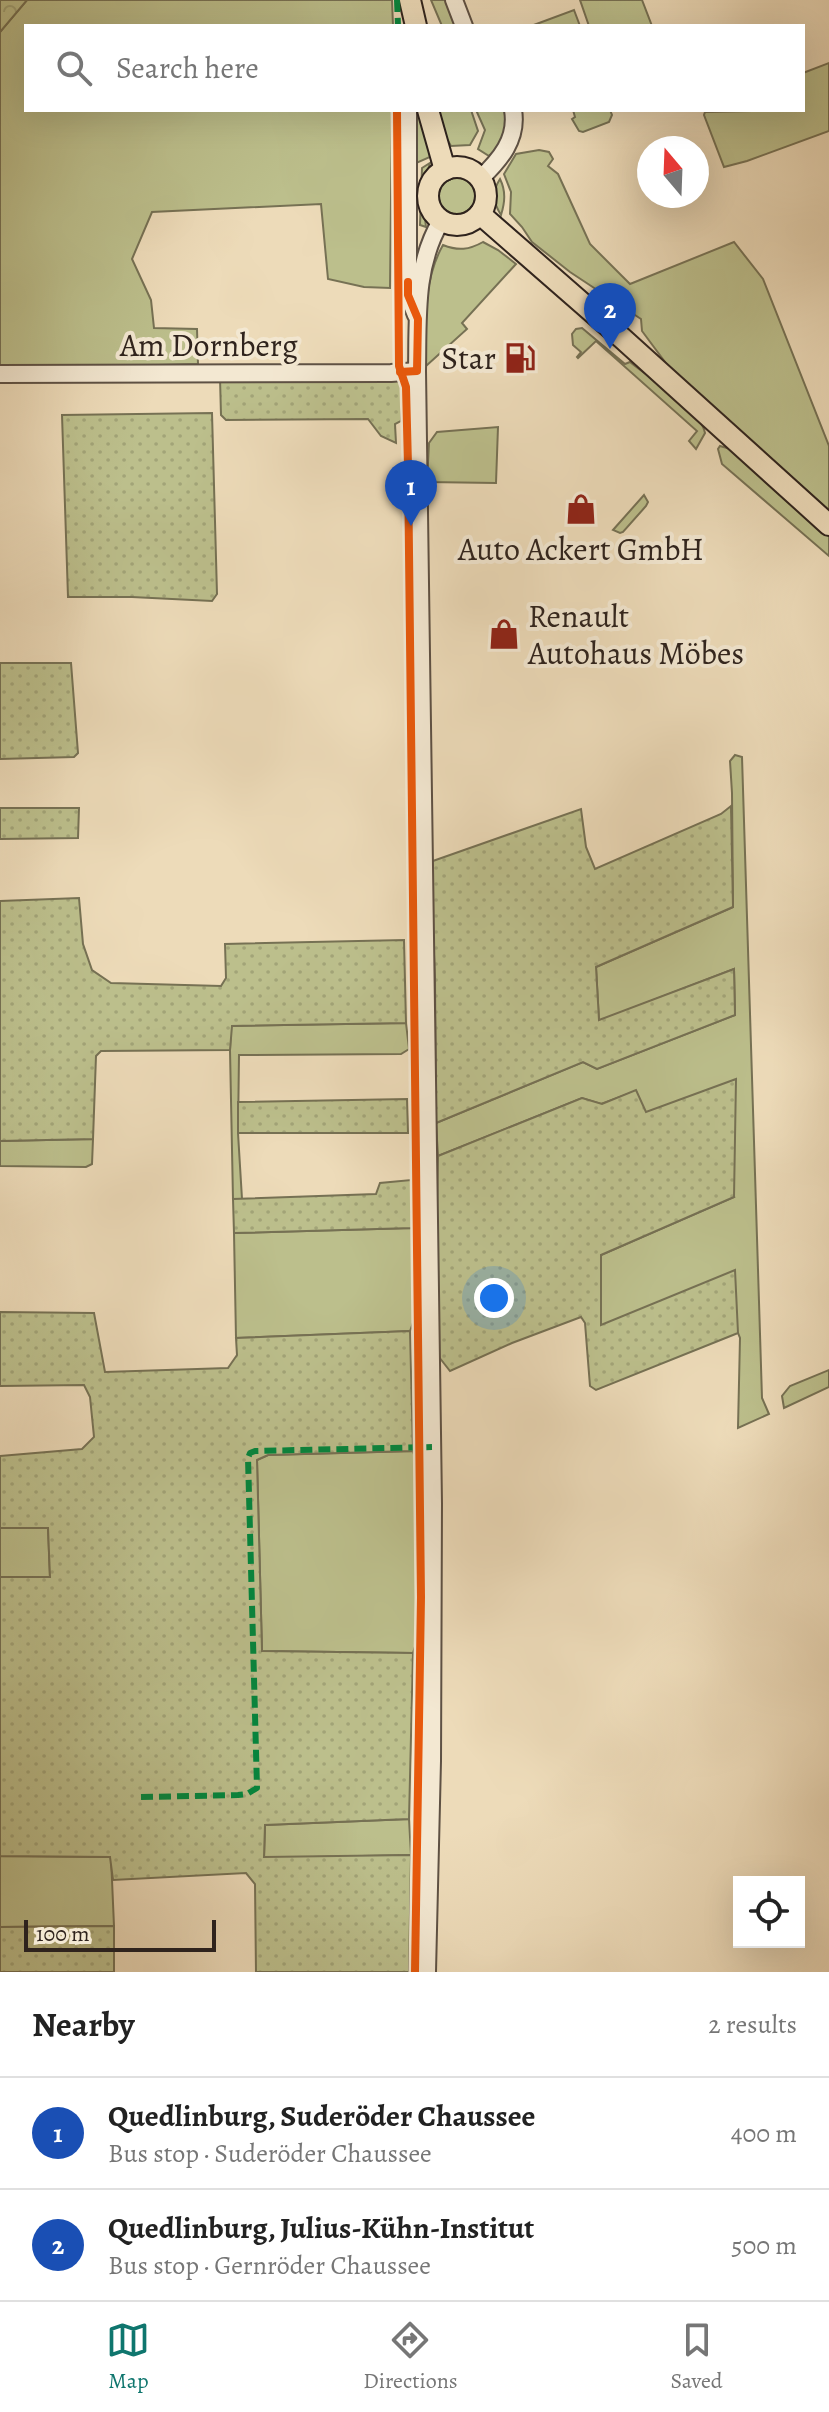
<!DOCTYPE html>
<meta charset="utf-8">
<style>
:root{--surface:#fff;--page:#f6f6f6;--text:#222;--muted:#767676;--line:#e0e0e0;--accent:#0f766e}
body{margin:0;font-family:Alegreya,serif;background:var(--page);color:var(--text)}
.controls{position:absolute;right:24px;bottom:24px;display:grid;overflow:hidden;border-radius:0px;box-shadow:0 8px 32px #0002}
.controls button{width:72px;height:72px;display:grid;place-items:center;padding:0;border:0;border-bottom:2px solid var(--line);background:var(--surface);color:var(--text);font:40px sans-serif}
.compass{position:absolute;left:637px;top:136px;width:72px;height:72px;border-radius:50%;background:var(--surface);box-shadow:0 8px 32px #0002;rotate:341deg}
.scale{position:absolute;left:24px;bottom:20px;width:192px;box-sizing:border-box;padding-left:8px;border:4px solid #2f231d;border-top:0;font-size:22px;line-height:28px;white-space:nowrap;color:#2f231d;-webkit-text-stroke:6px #f3e8d2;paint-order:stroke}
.you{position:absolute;left:494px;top:1298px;width:28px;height:28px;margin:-20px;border:6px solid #fff;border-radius:50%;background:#1a73e8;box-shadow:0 0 0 12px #1a73e833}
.badge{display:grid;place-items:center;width:52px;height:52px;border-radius:50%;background:var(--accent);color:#fff;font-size:26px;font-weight:700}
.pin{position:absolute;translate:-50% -66px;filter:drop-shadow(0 2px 4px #0008)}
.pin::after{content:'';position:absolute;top:42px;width:28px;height:24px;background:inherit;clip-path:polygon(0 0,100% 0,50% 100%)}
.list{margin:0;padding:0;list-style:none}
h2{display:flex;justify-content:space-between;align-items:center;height:104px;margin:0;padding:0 32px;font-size:34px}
h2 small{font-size:26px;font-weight:400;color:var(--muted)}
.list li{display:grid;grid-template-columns:52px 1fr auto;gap:24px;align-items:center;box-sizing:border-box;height:112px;padding:0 32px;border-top:2px solid var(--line)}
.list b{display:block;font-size:30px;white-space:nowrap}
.list p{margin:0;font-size:26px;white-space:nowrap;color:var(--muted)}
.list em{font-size:26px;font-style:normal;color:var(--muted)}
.icon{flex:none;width:44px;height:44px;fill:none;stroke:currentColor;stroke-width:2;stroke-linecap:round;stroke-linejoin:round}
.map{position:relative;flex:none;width:829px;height:1972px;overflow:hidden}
.search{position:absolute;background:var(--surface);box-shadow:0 8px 32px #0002;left:24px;right:24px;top:24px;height:88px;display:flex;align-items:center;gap:20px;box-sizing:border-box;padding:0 28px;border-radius:0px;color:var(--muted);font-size:30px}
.sheet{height:328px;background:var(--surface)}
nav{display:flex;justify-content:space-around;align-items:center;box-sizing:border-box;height:112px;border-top:2px solid var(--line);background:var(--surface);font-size:22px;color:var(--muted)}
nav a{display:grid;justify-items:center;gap:4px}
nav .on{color:var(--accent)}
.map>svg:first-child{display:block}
.green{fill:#bcbf8c;stroke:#767154;stroke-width:2}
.forest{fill:url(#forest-crowns);stroke:#767154;stroke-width:2}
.garden{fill:url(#garden-dots);stroke:#767154;stroke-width:2}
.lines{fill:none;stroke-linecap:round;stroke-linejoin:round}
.minor-casing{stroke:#5e5144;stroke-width:20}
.major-casing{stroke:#2f231d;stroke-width:24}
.minor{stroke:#f3e8d2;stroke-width:16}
.major{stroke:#eddbb9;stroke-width:20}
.quiet{stroke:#00873e;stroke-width:6;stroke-dasharray:12 6;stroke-linecap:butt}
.cycleway-casing{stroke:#f3e8d2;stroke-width:13}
.cycleway{stroke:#e8590c;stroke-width:8}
.labels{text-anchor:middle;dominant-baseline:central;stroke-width:8;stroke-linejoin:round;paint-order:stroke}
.street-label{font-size:32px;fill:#2f231d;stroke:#f3e8d2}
.poi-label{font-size:32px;fill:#2f231d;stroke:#f3e8d2;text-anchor:end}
</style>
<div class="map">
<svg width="829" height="1972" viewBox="0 0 829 1972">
<defs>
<pattern id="forest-crowns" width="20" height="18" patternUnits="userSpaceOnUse" patternTransform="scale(2)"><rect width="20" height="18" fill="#bcbf8c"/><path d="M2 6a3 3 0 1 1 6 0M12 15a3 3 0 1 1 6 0" fill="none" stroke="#a2a478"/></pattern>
<pattern id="garden-dots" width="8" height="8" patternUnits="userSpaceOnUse" patternTransform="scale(2)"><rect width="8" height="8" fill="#bcbf8c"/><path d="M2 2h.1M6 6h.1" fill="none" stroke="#a2a478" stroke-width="1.8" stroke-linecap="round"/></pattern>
</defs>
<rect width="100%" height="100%" fill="#eddbb9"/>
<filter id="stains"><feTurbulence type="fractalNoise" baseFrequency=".0025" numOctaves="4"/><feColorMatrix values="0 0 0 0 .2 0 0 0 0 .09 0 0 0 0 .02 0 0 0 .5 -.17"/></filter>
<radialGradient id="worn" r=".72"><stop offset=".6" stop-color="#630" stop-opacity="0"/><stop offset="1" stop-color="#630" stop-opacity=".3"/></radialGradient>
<g class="green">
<polygon points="27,0 392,0 393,26 26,26 26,110 392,110 390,288 364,287 328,279 321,204 152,212 132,259 151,300 154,328 197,329 198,364 0,369 0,32"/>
<polygon points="431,0 447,0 458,26 442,26"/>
<polygon points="580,0 642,0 652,26 589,26"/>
<polygon points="574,10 580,26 531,26"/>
<polygon points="829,63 829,131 747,161 724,167 704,115 705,112 803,110 803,73"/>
<polygon points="415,110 422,110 430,157 414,164"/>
<polygon points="438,110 471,110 478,131 470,145 451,146 443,132"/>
<path d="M476 110H508C509 128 502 144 489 156L478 149 485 130Z"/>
<polygon points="573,110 610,110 612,115 609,122 583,132 579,131 572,119 575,117"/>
<polygon points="539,150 549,152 553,159 548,166 558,174 590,244 630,284 734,242 763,279 829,446 829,514 674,374 642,331 641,319 570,272 532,242 522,227 510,214 511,192 504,174 516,154"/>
<polygon points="430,163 422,193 426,227 420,225 422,168"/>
<circle cx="457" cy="196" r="18"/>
<path d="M500 179C506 191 505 202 501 215 493 202 491 193 500 179Z"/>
<path d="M483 242 498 250 516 264 462 323 467 329 426 366C426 325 422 282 443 245 458 251 469 250 483 242Z"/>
<path d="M582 328 625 364 630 362C649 378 700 408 705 433L696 449 689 441 697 431 596 341 578 358 577 357 581 352 573 345 572 334 576 329Z"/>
<polygon points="498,427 496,483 427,482 429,443 437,432"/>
<polygon points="720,446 734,450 829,536 829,556 722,464 718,449"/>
<polygon points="644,495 648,502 646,506 623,532 620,533 613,530"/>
<polygon points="735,755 742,757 762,1398 769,1414 738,1428 740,1338 738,1333 601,1326 601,1255 734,1197 645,1113 636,1091 601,1104 582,1098 438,1156 436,1123 583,1062 597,1069 735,1015 734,969 599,1021 596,967 733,907 732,793 730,761"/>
<polygon points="406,1023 409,1049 401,1054 239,1055 238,1133 242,1199 233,1199 230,1050 231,1026"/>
<polygon points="93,1139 92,1164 86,1167 0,1166 0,1141"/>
<polygon points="412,1228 414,1320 410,1331 236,1338 234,1233"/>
<polygon points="829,1370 829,1387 784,1408 782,1396 790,1386"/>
<polygon points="413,1451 416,1462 418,1637 413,1653 262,1651 257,1460 268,1455"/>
<polygon points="0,1528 48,1528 50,1578 0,1577"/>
<polygon points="409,1819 411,1855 264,1858 265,1825"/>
<polygon points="0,1856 111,1857 114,1926 0,1927"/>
</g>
<polygon class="forest" points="0,0 27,0 0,32"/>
<g class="garden">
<polygon points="220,378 397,379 401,386 401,421 395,424 396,443 381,436 368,419 226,420 221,415"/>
<polygon points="212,413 217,594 212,601 132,597 68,597 62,415"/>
<polygon points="0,663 71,663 78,753 74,757 0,759"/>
<polygon points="731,806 733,907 596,967 599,1020 734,969 735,1015 597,1069 583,1062 436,1123 435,978 430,862 581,809 586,847 595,869 721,814"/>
<polygon points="0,808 79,808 78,838 0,839"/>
<polygon points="79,898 83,944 92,970 111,983 221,986 226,978 225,944 404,940 406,1023 232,1026 230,1050 101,1051 96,1056 93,1139 0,1141 0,901"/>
<polygon points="736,1079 734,1197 601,1255 601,1325 735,1270 738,1333 596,1390 590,1386 585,1323 581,1317 512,1343 450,1371 439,1357 436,1257 438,1156 582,1098 602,1104 636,1090 646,1112"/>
<polygon points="407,1099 408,1133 238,1133 238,1102"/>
<polygon points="411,1180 412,1228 234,1233 233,1199 376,1194 380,1183"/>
<polygon points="0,1312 94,1313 105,1372 228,1368 237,1355 236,1338 410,1331 413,1451 268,1455 257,1460 262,1651 413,1653 409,1819 265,1825 264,1857 411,1855 409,1972 256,1972 255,1884 246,1873 113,1880 110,1857 0,1856 0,1577 50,1577 48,1528 0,1528 0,1456 82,1449 94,1437 90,1397 84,1385 0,1386"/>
<polygon points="114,1926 114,1972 0,1972 0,1927"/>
</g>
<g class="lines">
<defs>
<g id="minor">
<polyline points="454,0 464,26"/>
<polyline points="408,110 408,295 416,315"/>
<path d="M480 179C500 160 518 139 513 110"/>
<polyline points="0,374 391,373 417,371"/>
<path d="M427 1972 432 1761 433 1503 417 371C418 320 414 266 441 221"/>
</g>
<g id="major">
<polyline points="410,0 416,26"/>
<polyline points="428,110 445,170"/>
<circle cx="457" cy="196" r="29"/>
<polyline points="480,214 622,338 829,525"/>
</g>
</defs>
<use href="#minor" class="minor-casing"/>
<use href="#major" class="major-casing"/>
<use href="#minor" class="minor"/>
<use href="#major" class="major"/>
<g class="quiet">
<polyline points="397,0 398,26"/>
<polyline points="141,1797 238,1795 247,1794 257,1788 248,1458 250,1453 255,1451 432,1447"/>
</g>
<defs>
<g id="cycleway">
<polyline points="397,110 399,366 406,387 408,465 421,1597 415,1972"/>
<polyline points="400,372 417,371 418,319 408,295 408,282"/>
</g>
</defs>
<use href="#cycleway" class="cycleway-casing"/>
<use href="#cycleway" class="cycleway"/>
</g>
<defs>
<symbol id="fuel-bare" viewBox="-9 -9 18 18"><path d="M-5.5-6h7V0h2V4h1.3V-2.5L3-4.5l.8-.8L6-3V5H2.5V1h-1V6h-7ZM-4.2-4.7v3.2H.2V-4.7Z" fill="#8f2418" stroke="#f3e8d2" stroke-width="2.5" paint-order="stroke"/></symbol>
<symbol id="shop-bare" viewBox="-9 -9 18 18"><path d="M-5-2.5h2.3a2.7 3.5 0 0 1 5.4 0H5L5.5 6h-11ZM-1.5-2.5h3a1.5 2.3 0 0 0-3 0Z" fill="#8f2418" stroke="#f3e8d2" stroke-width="2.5" paint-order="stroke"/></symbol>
</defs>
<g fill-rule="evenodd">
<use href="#fuel-bare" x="498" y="336" width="44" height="44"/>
<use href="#shop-bare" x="559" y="487" width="44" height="44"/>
<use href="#shop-bare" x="482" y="612" width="44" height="44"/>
</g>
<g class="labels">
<g class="street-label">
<text x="209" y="345">Am Dornberg</text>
</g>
<g class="poi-label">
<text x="496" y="358">Star</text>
<text x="581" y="549" text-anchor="middle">Auto Ackert GmbH</text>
<text x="528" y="616" text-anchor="start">Renault<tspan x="528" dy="37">Autohaus Möbes</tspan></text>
</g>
</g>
<rect width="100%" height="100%" filter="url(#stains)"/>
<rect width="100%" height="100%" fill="url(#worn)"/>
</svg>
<div class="controls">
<button><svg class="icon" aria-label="locate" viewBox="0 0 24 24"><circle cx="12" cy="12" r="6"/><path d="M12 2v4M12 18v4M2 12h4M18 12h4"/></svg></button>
</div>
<svg class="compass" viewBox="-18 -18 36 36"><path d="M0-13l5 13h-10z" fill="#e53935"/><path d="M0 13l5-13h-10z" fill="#767676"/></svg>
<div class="scale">100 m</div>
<div class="you"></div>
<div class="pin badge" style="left:411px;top:526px;background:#1a4fb4">1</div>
<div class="pin badge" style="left:610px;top:349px;background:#1a4fb4">2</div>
<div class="search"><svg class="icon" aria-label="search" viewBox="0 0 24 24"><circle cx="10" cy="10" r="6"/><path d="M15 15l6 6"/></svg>Search here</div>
</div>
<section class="sheet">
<h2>Nearby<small>2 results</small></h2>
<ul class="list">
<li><span class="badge" style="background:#1a4fb4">1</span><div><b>Quedlinburg, Suderöder Chaussee</b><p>Bus stop · Suderöder Chaussee</p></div><em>400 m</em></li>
<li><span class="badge" style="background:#1a4fb4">2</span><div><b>Quedlinburg, Julius-Kühn-Institut</b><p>Bus stop · Gernröder Chaussee</p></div><em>500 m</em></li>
</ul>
</section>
<nav>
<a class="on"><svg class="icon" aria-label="map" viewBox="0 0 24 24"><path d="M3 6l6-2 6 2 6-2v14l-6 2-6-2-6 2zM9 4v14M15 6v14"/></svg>Map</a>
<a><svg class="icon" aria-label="directions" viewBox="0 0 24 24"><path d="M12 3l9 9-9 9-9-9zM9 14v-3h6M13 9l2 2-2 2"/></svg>Directions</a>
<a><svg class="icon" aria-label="saved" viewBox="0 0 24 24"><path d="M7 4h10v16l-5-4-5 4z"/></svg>Saved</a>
</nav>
